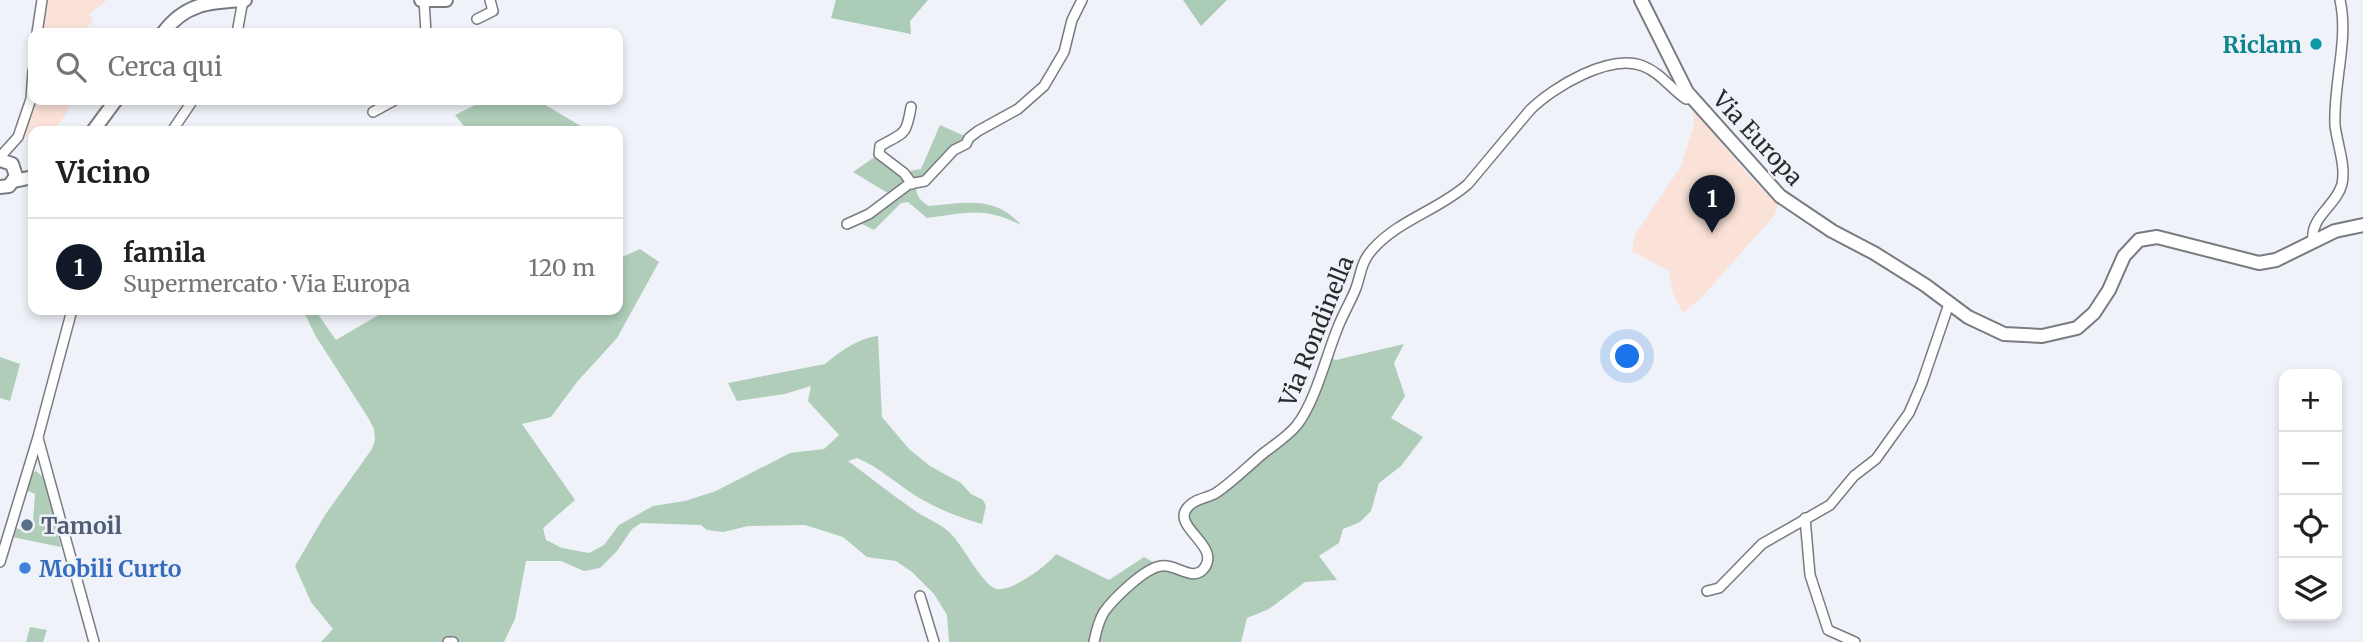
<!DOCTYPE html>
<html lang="it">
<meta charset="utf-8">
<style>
:root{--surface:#fff;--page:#f2f2f2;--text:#202124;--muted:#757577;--line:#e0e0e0;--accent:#111827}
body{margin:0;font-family:Merriweather,serif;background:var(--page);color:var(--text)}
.controls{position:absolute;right:21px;bottom:21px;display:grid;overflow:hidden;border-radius:14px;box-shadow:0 4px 10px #0003}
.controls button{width:63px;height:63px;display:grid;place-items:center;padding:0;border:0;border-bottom:2px solid var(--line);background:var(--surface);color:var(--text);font:35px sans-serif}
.you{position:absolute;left:1628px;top:357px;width:24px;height:24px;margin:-18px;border:5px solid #fff;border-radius:50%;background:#1a73e8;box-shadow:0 0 0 10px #1a73e833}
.badge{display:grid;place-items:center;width:46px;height:46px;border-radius:50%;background:var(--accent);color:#fff;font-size:23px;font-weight:700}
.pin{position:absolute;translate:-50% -58px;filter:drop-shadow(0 2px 4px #0008)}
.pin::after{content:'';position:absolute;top:37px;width:24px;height:21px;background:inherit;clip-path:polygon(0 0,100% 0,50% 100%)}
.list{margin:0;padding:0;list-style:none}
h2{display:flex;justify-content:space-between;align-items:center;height:91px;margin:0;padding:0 28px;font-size:30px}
h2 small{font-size:23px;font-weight:400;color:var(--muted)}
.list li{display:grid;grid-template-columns:46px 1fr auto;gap:21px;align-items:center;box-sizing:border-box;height:98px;padding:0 28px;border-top:2px solid var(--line)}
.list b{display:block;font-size:26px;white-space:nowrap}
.list p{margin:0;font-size:23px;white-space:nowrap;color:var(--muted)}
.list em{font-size:23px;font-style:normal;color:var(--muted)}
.icon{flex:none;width:38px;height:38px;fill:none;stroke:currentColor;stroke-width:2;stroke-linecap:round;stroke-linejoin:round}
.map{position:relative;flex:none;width:2363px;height:642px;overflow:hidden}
.search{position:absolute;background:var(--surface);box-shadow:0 4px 10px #0003;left:28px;top:28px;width:595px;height:77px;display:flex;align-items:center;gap:18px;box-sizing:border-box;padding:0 24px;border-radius:14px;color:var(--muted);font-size:26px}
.panel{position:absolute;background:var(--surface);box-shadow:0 4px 10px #0003;left:28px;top:126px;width:595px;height:189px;border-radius:14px}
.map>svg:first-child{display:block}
.commercial{fill:#fae2d8}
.education{fill:#fbe2d9}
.green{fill:#afcdb9}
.forest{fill:#aacbb6}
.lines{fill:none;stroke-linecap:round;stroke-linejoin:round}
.minor-casing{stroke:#787b80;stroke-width:12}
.major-casing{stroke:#787b80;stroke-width:16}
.minor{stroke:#fff;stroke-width:9}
.major{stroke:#fff;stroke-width:12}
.culture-dot{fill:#0f9aa8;stroke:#eff2f8;stroke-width:2.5}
.service-dot{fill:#5c6f8a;stroke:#eff2f8;stroke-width:2.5}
.shop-dot{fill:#3f7fe0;stroke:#eff2f8;stroke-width:2.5}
.labels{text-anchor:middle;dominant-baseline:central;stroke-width:5;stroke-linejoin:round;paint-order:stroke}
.culture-label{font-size:23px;font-weight:bold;fill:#0d838f;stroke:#eff2f8;text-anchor:end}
.street-label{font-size:23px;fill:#2a2b2e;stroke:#eff2f8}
.service-label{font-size:23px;font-weight:bold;fill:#4e5e75;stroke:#eff2f8;text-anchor:start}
.shop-label{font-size:23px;font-weight:bold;fill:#366cbe;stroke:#eff2f8;text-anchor:start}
</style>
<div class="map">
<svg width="2363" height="642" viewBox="0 0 2363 642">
<rect width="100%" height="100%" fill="#eff2f8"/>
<polygon class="commercial" points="1693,109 1750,177 1778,204 1774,216 1701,298 1683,313 1673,293 1669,271 1632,251 1635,235 1681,166 1694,125"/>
<g class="education">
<polygon points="44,0 107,0 89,14 93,21 81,33 40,33"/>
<polygon points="33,100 73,100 62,120 52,131 33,131 33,142 21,133"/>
</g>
<g class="green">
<polygon points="485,100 537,100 589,131 468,131 455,115"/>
<path d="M940 125 969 138 916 183C915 195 919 200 929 206 964 203 995 195 1021 225 983 206 967 213 927 218L908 202 901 203 874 230 854 220 891 195 853 172 879 154 904 172 921 169Z"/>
<path d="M640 249 659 262 617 338 577 382 551 417 522 424 575 500 543 528 546 540 562 548 589 553 604 545 619 525 653 506 685 501 716 491 790 453 824 449 839 435 808 401 811 386 785 394 737 401 728 383 825 364C839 352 859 338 878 336L882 417 909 449 930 466 961 483 971 494 983 500 986 506 982 524C961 518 940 510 921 499 899 486 881 468 857 458L848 461C871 478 893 496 917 512 929 520 944 525 953 536 964 548 984 587 997 589 1012 592 1048 565 1056 554L1109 580 1144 557 1160 566 1202 571 1208 557 1184 514 1209 497 1299 423 1327 357 1336 360 1404 344 1394 363 1405 396 1391 418 1423 437 1401 466 1379 483 1371 511 1360 522 1343 529 1339 543 1319 556 1337 580 1305 582 1269 609 1247 618 1241 642H949L947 615 934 594 912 572 896 561 867 557 843 537 805 525 748 526 723 532 707 530 701 525 641 523 632 529 617 551 600 568 584 571 561 561H526L515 619 504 642H321L333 629 311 602 295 566 325 515 372 449 375 440 374 429 369 419 315 335 303 310H315L336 340 387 310H618V259Z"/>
<polygon points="0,357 20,364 10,401 0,398"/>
<polygon points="36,471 43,477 46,484 61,547 12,537 14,528 30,531 33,521 35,494 26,490 31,474"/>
<polygon points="30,627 47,630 43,642 26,642"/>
</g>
<g class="forest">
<polygon points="836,0 928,0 910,21 911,34 831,18"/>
<polygon points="1183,0 1227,0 1201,26"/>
</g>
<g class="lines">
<defs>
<g id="minor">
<polyline points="424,0 426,33"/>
<polyline points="477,19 493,11 490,0"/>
<polyline points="37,33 42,0"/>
<polyline points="237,33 243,0"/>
<path d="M911 107C906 137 904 132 880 146L879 154 904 173 912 184"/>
<polyline points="373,112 395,100"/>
<polyline points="172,131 193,100"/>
<polyline points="0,157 18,137 31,99 33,71"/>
<polyline points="847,224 869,214 909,184 925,181 954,150 966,144 969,138 978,131 1018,109 1044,86 1064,52 1072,20 1082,0"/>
<path d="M2313 240C2310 217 2337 205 2342 184 2346 165 2337 144 2335 125 2333 84 2349 40 2340 0"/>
<polyline points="38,438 94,642"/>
<polyline points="1805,518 1810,575 1828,630 1855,642"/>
<polyline points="0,562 38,437 72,310"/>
<polyline points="1707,591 1719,588 1762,544 1830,505 1854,476 1876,459 1909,413 1922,383 1949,304"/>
<polyline points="920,596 934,642"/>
<polyline points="448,642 453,642"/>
<path d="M1094 642C1096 632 1099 620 1104 612 1114 598 1145 568 1161 566 1176 563 1194 584 1205 567 1220 545 1170 526 1188 507 1194 499 1208 498 1216 493 1234 481 1249 465 1265 452 1277 443 1288 436 1297 425 1316 400 1326 356 1338 327 1343 314 1351 301 1356 288 1361 274 1361 262 1372 250 1398 220 1439 210 1468 184L1530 110C1553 87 1610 53 1643 66 1661 73 1671 89 1686 99L1692 98"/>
</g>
<g id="major">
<polyline points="421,0 446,0"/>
<polyline points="1641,0 1687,92 1780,196 1832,231 1874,253 1925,285 1968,317 2004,334 2042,336 2077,328 2094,313 2109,290 2124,256 2139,240 2157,237 2259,263 2276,260 2335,231 2363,225"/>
<path d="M163 33C185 3 210 2 245 0"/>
<polyline points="93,131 116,100"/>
<polyline points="0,160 12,164 16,176 9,186 0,187"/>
<polyline points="14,181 33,177"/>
</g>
</defs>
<use href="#minor" class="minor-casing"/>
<use href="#major" class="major-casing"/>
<use href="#minor" class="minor"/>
<use href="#major" class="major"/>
</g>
<circle class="culture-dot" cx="2316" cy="44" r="7"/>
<circle class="service-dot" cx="27" cy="525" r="7"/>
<circle class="shop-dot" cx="25" cy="568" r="7"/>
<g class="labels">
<g class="culture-label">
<text x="2302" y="44">Riclam</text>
</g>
<g class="street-label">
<text transform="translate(1758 138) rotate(47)">Via Europa</text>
<text transform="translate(1316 331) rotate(-68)">Via Rondinella</text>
</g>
<g class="service-label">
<text x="41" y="525">Tamoil</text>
</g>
<g class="shop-label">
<text x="39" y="568">Mobili Curto</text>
</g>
</g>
</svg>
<div class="controls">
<button>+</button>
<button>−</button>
<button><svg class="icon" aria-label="locate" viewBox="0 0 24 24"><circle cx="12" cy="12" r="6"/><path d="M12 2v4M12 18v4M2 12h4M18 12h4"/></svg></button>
<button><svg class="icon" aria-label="layers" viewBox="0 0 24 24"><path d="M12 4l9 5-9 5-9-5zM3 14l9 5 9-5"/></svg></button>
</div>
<div class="you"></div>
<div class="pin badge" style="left:1712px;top:233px">1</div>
<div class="search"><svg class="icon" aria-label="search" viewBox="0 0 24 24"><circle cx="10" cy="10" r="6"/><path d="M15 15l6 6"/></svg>Cerca qui</div>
<section class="panel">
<h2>Vicino<small></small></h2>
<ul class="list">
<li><span class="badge">1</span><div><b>famila</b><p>Supermercato · Via Europa</p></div><em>120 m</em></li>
</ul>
</section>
</div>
